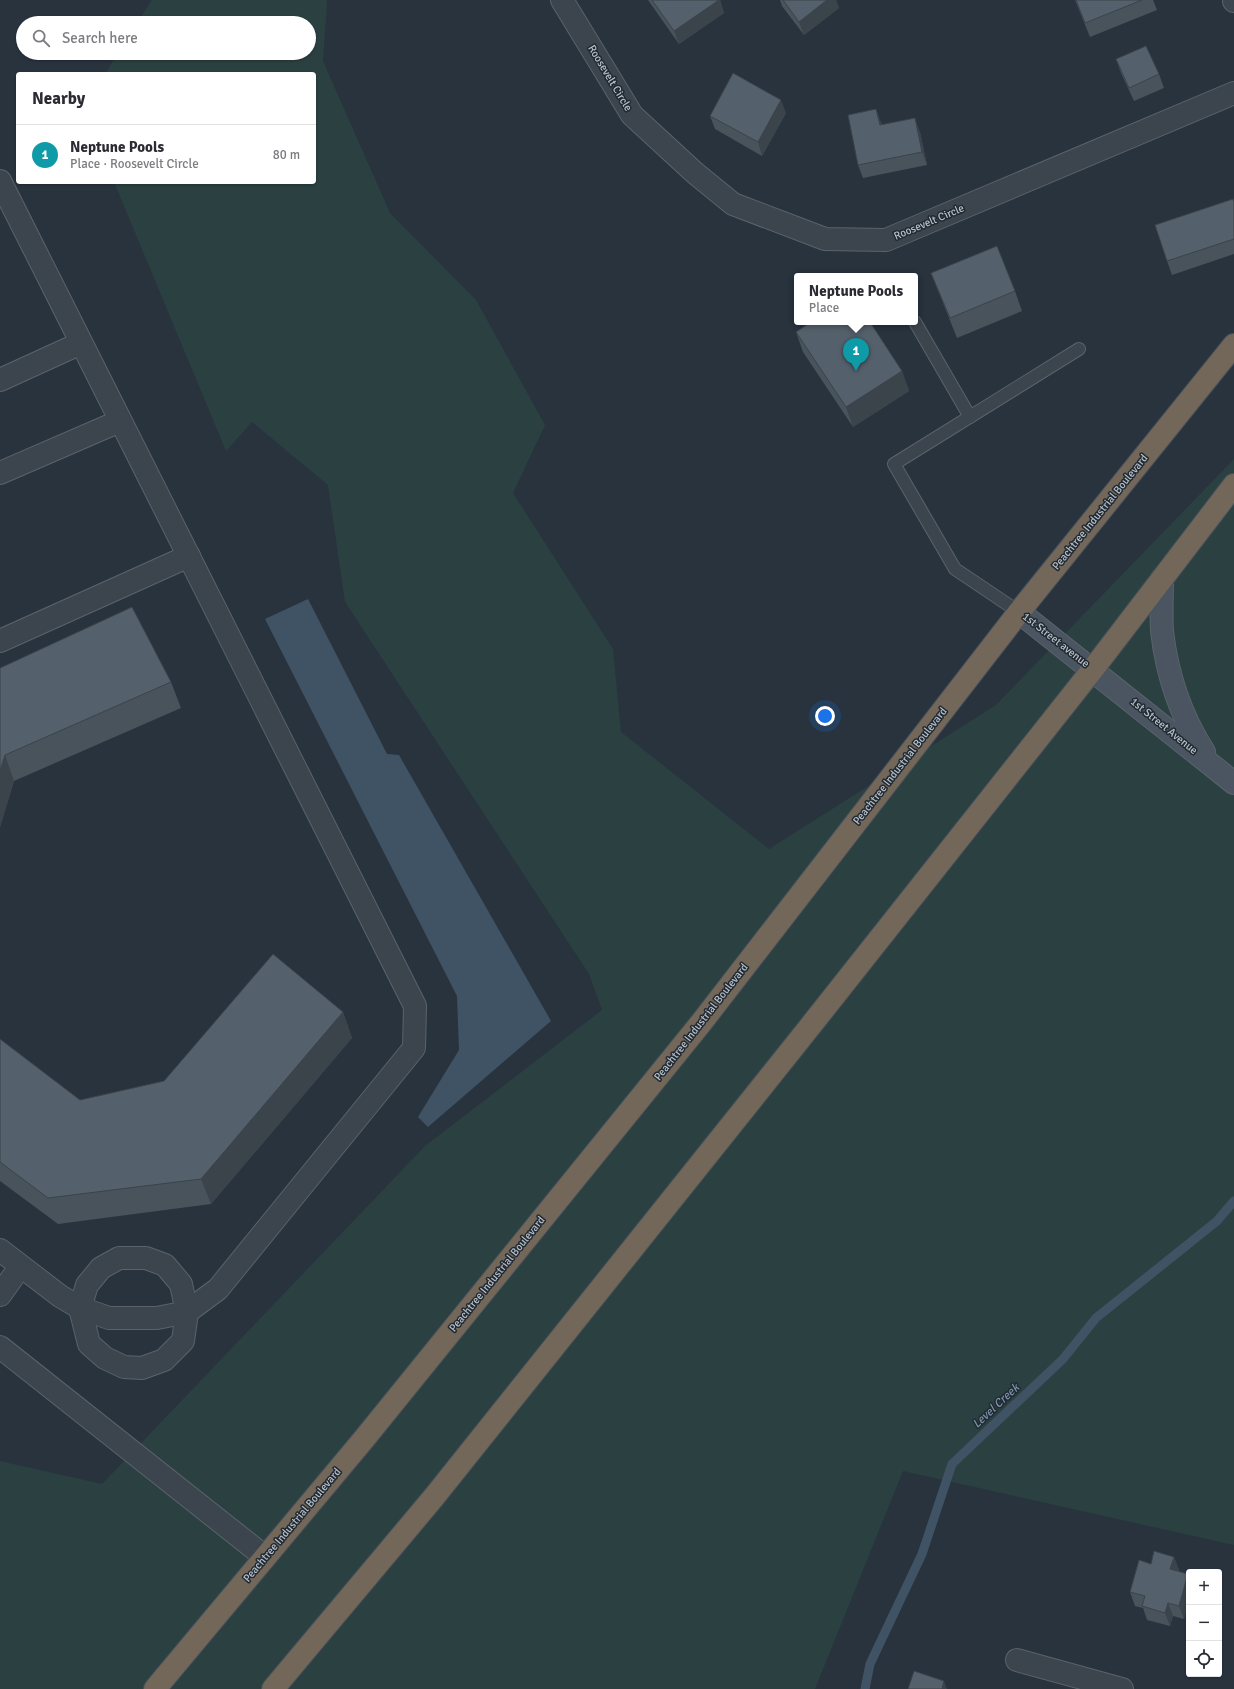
<!DOCTYPE html>
<meta charset="utf-8">
<style>
:root{--surface:#fff;--page:#f2f2f3;--text:#2b2b33;--muted:#7c7c81;--line:#e1e1e2;--accent:#1a73e8}
body{margin:0;font-family:Signika,sans-serif;background:var(--page);color:var(--text)}
.controls{position:absolute;right:12px;bottom:12px;display:grid;overflow:hidden;border-radius:4px;box-shadow:0 1px 3px #0004}
.controls button{width:36px;height:36px;display:grid;place-items:center;padding:0;border:0;border-bottom:1px solid var(--line);background:var(--surface);color:var(--text);font:20px sans-serif}
.you{position:absolute;left:825px;top:716px;width:14px;height:14px;margin:-10px;border:3px solid #fff;border-radius:50%;background:#1a73e8;box-shadow:0 0 0 6px #1a73e833}
.badge{display:grid;place-items:center;width:26px;height:26px;border-radius:50%;background:var(--accent);color:#fff;font-size:13px;font-weight:700}
.pin{position:absolute;translate:-50% -33px;filter:drop-shadow(0 1px 2px #0008)}
.pin::after{content:'';position:absolute;top:21px;width:14px;height:12px;background:inherit;clip-path:polygon(0 0,100% 0,50% 100%)}
.popup{position:absolute;left:794px;top:273px;width:124px;height:52px;box-sizing:border-box;display:grid;place-content:center;border-radius:4px;background:var(--surface);filter:drop-shadow(0 1px 3px #0005);font-size:13px;white-space:nowrap;color:var(--muted)}
.popup b{font-size:15px;color:var(--text)}
.popup::after{content:'';position:absolute;left:50%;top:100%;margin-left:-8px;border:8px solid transparent;border-top-color:var(--surface)}
.list{margin:0;padding:0;list-style:none}
h2{display:flex;justify-content:space-between;align-items:center;height:52px;margin:0;padding:0 16px;font-size:17px}
h2 small{font-size:13px;font-weight:400;color:var(--muted)}
.list li{display:grid;grid-template-columns:26px 1fr auto;gap:12px;align-items:center;box-sizing:border-box;height:60px;padding:0 16px;border-top:1px solid var(--line)}
.list b{display:block;font-size:15px;white-space:nowrap}
.list p{margin:0;font-size:13px;white-space:nowrap;color:var(--muted)}
.list em{font-size:13px;font-style:normal;color:var(--muted)}
.icon{flex:none;width:22px;height:22px;fill:none;stroke:currentColor;stroke-width:2;stroke-linecap:round;stroke-linejoin:round}
.map{position:relative;flex:none;width:1234px;height:1689px;overflow:hidden}
.search{position:absolute;background:var(--surface);box-shadow:0 1px 3px #0004;left:16px;top:16px;width:300px;height:44px;display:flex;align-items:center;gap:10px;box-sizing:border-box;padding:0 14px;border-radius:22px;color:var(--muted);font-size:15px}
.panel{position:absolute;background:var(--surface);box-shadow:0 1px 3px #0004;left:16px;top:72px;width:300px;height:112px;border-radius:4px}
.map>svg:first-child{display:block}
.green{fill:#2b4040}
.water{fill:#405365}
.lines{fill:none;stroke-linecap:round;stroke-linejoin:round}
.stream{stroke:#405365;stroke-width:9}
.lane-casing{stroke:#5a636c;stroke-width:14}
.street-casing{stroke:#5a636c;stroke-width:24}
.secondary-casing{stroke:#5a636c;stroke-width:24}
.highway-casing{stroke:#475059;stroke-width:24}
.lane{stroke:#3c454e;stroke-width:12}
.street{stroke:#3c454e;stroke-width:22}
.secondary{stroke:#4a5561;stroke-width:22}
.highway{stroke:#73675a;stroke-width:22}
.wall{fill:#48535c}
.shaded-wall{fill:#3b434b}
.building{fill:#54606b;stroke:#3b434b}
.labels{text-anchor:middle;dominant-baseline:central;stroke-width:3;stroke-linejoin:round;paint-order:stroke}
.street-label{font-size:11px;fill:#b8c0c9;stroke:#212a33}
.water-label{font-size:12px;font-style:italic;fill:#7c93a9;stroke:#212a33}
</style>
<div class="map">
<svg width="1234" height="1689" viewBox="0 0 1234 1689">
<rect width="100%" height="100%" fill="#28333e"/>
<polygon class="green" points="152,0 327,0 323,61 390,213 476,300 545,425 513,493 613,649 621,732 769,849 996,705 1234,459 1234,1545 903,1471 815,1689 0,1689 0,1461 102,1484 425,1146 602,1010 589,974 345,602 328,485 252,422 226,451 114,182 314,182 314,74 105,74 118,53 309,53 309,23 137,23"/>
<polygon class="water" points="308,599 387,754 399,755 551,1021 428,1127 418,1117 459,1050 457,996 265,619"/>
<g class="lines">
<polyline class="stream" points="865,1689 870,1664 922,1554 952,1464 1063,1359 1096,1318 1217,1221 1234,1201"/>
<defs>
<g id="lane">
<polyline points="915,322 970,417"/>
<polyline points="1019,612 955,569 894,464 1079,349"/>
</g>
<g id="street">
<polyline points="562,0 632,115 695,173 733,204 825,239 886,240 1234,93"/>
<polyline points="1234,0 1234,1"/>
<polyline points="0,181 415,1006 414,1048 218,1289 187,1312 157,1318 109,1318 80,1308 60,1296 0,1250"/>
<polyline points="0,380 81,343"/>
<polyline points="0,473 120,421"/>
<polyline points="0,641 189,556"/>
<polygon points="119,1258 146,1258 165,1265 181,1284 187,1312 183,1341 164,1360 142,1368 124,1367 105,1358 89,1344 80,1308 87,1285 101,1268"/>
<polyline points="0,1295 20,1267"/>
<polyline points="0,1347 265,1557"/>
<polyline points="1017,1660 1122,1689"/>
</g>
<g id="secondary">
<path d="M1162 579C1162 596 1161 614 1162 631 1167 675 1181 716 1204 752"/>
<polyline points="1019,612 1234,783"/>
</g>
<g id="highway">
<polyline points="155,1689 364,1439 701,1023 1019,612 1234,345"/>
<polyline points="273,1689 434,1497 808,1029 1093,669 1234,485"/>
</g>
</defs>
<use href="#lane" class="lane-casing"/>
<use href="#street" class="street-casing"/>
<use href="#secondary" class="secondary-casing"/>
<use href="#highway" class="highway-casing"/>
<use href="#lane" class="lane"/>
<use href="#street" class="street"/>
<use href="#secondary" class="secondary"/>
<use href="#highway" class="highway"/>
</g>
<g class="wall">
<polygon points="648,0 720,0 724,13 679,44"/>
<polygon points="780,0 836,0 839,8 804,35 782,6"/>
<polygon points="1075,0 1153,0 1157,10 1090,37"/>
<polygon points="1116,59 1159,74 1164,88 1134,101 1121,73"/>
<polygon points="786,113 762,156 715,129 710,116"/>
<polygon points="881,122 882,125 920,132 927,165 863,178 858,165"/>
<polygon points="1234,202 1234,254 1172,275 1167,261"/>
<polygon points="931,273 1015,291 1022,311 957,338"/>
<polygon points="796,332 902,371 909,391 853,427 803,352"/>
<polygon points="0,668 171,682 181,708 14,781 0,827"/>
<polygon points="343,1012 352,1038 211,1204 58,1224 0,1181 0,1039 80,1100 164,1081"/>
<polygon points="1174,1557 1179,1570 1178,1571 1188,1574 1189,1578 1189,1600 1184,1619 1173,1616 1170,1626 1147,1620 1143,1608 1135,1606 1130,1592"/>
</g>
<g class="shaded-wall">
<polygon points="719,0 720,0 724,13 679,44 674,31"/>
<polygon points="827,0 836,0 839,8 804,35 799,22"/>
<polygon points="781,100 786,113 762,156 758,142"/>
<polygon points="876,109 881,122 885,139 880,125"/>
<polygon points="915,118 920,132 927,165 922,152"/>
<polygon points="902,371 909,391 853,427 846,407"/>
<polygon points="5,755 14,781 0,827 0,771"/>
<polygon points="343,1012 352,1038 211,1204 201,1179"/>
<polygon points="1174,1557 1179,1570 1175,1583 1170,1569"/>
<polygon points="1188,1574 1189,1578 1189,1600 1184,1619 1179,1606"/>
<polygon points="1168,1603 1173,1616 1170,1626 1165,1613"/>
<polygon points="944,1681 947,1689 942,1689"/>
</g>
<g class="building">
<polygon points="652,0 719,0 674,31"/>
<polygon points="783,0 827,0 799,22"/>
<polygon points="1076,0 1142,0 1085,23"/>
<polygon points="1146,46 1159,74 1129,88 1116,59"/>
<polygon points="733,73 781,100 758,142 710,116"/>
<polygon points="876,109 880,125 915,118 922,152 858,165 848,115"/>
<polygon points="1233,199 1234,202 1234,239 1167,261 1155,225"/>
<polygon points="997,246 1015,291 950,318 931,273"/>
<polygon points="811,322 870,322 902,371 846,407 796,332"/>
<polygon points="132,607 171,682 5,755 0,771 0,668"/>
<polygon points="273,954 343,1012 201,1179 48,1198 0,1162 0,1039 80,1100 164,1081"/>
<polygon points="1154,1551 1174,1557 1170,1569 1188,1574 1179,1606 1168,1603 1165,1613 1142,1606 1145,1596 1130,1592 1139,1560 1151,1564"/>
<polygon points="914,1671 944,1681 942,1689 908,1689"/>
</g>
<g class="labels">
<g class="street-label">
<text transform="translate(610 78) rotate(59)">Roosevelt Circle</text>
<text transform="translate(929 222) rotate(-23)">Roosevelt Circle</text>
<text transform="translate(1100 512) rotate(-51)">Peachtree Industrial Boulevard</text>
<text transform="translate(1056 640) rotate(38)">1st Street avenue</text>
<text transform="translate(1164 726) rotate(39)">1st Street Avenue</text>
<text transform="translate(900 766) rotate(-52)">Peachtree Industrial Boulevard</text>
<text transform="translate(701 1022) rotate(-52)">Peachtree Industrial Boulevard</text>
<text transform="translate(497 1274) rotate(-51)">Peachtree Industrial Boulevard</text>
<text transform="translate(292 1525) rotate(-50)">Peachtree Industrial Boulevard</text>
</g>
<g class="water-label">
<text transform="translate(996 1406) rotate(-43)">Level Creek</text>
</g>
</g>
</svg>
<div class="controls">
<button>+</button>
<button>−</button>
<button><svg class="icon" aria-label="locate" viewBox="0 0 24 24"><circle cx="12" cy="12" r="6"/><path d="M12 2v4M12 18v4M2 12h4M18 12h4"/></svg></button>
</div>
<div class="you"></div>
<div class="pin badge" style="left:856px;top:371px;background:#0f9aa8">1</div>
<div class="popup"><b>Neptune Pools</b>Place</div>
<div class="search"><svg class="icon" aria-label="search" viewBox="0 0 24 24"><circle cx="10" cy="10" r="6"/><path d="M15 15l6 6"/></svg>Search here</div>
<section class="panel">
<h2>Nearby<small></small></h2>
<ul class="list">
<li><span class="badge" style="background:#0f9aa8">1</span><div><b>Neptune Pools</b><p>Place · Roosevelt Circle</p></div><em>80 m</em></li>
</ul>
</section>
</div>
